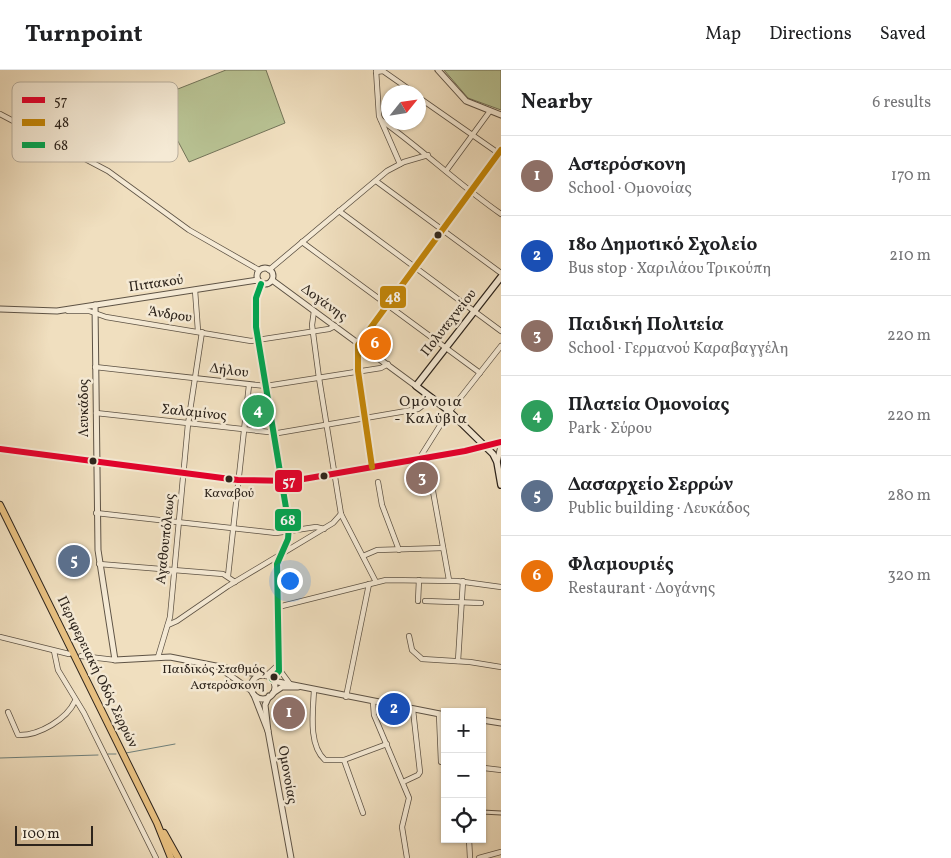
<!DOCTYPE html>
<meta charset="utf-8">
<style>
:root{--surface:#fff;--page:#f2f2f2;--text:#202124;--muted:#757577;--line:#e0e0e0;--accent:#8f2418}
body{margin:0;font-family:Vollkorn,serif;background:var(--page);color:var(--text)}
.controls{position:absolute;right:15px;bottom:15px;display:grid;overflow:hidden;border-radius:0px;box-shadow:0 1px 4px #0004}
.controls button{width:45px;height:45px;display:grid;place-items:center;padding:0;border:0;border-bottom:1px solid var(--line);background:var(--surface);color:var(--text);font:25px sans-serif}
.compass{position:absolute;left:381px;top:15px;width:45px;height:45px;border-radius:50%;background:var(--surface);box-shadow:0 1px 4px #0004;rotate:60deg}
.scale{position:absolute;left:15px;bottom:12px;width:78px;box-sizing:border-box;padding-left:5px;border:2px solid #2d241c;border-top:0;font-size:14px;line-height:18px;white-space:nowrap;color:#2d241c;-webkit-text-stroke:4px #f5ead5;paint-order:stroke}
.you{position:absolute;left:289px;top:510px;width:18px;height:18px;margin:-12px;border:4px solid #fff;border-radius:50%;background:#1a73e8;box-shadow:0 0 0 8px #1a73e833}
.badge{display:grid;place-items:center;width:32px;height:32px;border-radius:50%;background:var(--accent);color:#fff;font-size:16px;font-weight:700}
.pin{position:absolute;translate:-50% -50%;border:2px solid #fff;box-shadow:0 1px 5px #0006}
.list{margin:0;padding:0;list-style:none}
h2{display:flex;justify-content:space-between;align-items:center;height:65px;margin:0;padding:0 20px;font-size:21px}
h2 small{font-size:16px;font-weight:400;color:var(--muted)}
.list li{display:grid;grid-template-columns:32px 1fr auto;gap:15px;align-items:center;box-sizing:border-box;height:80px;padding:0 20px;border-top:1px solid var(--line)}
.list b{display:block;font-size:19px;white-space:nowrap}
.list p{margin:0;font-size:16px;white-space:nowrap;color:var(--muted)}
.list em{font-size:16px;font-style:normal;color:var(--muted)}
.icon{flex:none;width:28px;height:28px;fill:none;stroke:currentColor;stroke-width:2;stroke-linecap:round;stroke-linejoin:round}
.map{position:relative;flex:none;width:501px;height:788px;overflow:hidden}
header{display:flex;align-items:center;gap:30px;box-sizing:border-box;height:70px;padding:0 25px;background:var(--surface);border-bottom:1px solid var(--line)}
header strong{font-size:24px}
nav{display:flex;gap:28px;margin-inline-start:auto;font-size:18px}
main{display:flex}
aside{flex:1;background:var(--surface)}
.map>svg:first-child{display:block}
.green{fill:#b8c293;stroke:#727358}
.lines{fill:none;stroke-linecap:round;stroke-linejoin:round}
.stream{stroke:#6f7f7a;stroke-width:1}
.pedestrian-casing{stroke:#5e5345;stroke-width:5}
.minor-casing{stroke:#5e5345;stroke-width:6}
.tertiary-casing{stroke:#5e5345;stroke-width:7}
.secondary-casing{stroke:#2d241c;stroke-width:8}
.primary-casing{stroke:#2d241c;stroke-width:8}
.pedestrian{stroke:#f5ead5;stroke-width:3}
.minor{stroke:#f5ead5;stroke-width:4.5}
.tertiary{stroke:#f5ead5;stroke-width:5}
.secondary{stroke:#f5ead5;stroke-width:5.5}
.primary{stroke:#e8c080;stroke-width:6}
.bus-1-casing{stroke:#f5ead5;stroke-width:10}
.bus-2-casing{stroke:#f5ead5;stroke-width:10}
.bus-3-casing{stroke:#f5ead5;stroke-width:10}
.bus-1{stroke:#e4002b;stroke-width:6}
.bus-2{stroke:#c48607;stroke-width:6}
.bus-3{stroke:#00a651;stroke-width:6}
.bus-dot{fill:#2d241c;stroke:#f5ead5;stroke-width:2}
.labels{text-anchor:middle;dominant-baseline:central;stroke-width:5;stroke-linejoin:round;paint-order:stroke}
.bus-label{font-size:13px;fill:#2d241c;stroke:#f5ead5}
.street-label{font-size:14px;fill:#2d241c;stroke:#f5ead5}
.neighbourhood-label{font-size:15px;letter-spacing:1px;fill:#2d241c;stroke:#f5ead5}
.key{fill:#f5ead5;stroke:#b9af9e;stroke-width:1}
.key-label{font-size:14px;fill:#2d241c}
.line-badge{stroke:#f5ead5;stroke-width:2}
.badge-label{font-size:14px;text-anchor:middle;font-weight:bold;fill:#fff}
</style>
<header>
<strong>Turnpoint</strong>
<nav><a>Map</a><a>Directions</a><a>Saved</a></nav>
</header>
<main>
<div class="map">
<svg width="501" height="788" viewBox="0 0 501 788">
<rect width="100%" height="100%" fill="#f0dfbf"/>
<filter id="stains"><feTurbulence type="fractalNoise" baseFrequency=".004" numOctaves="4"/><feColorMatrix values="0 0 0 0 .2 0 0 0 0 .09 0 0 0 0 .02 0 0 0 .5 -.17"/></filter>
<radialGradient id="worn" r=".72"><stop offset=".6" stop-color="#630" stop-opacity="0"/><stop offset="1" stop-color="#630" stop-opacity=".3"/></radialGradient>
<g class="green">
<polygon points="226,0 266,0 285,53 189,92 155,28"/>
<polygon points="444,0 501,0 501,40 468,28"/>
<polygon points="263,326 268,355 250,354 252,328"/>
</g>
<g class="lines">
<g class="stream">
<polyline points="126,683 175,674"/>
<polyline points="108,684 116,684"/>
<polyline points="0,688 98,685"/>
</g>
<defs>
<polyline id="pedestrian" points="482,742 501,743"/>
<g id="minor">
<polyline points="376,0 379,46 400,94"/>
<polyline points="376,2 383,1 413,22"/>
<polyline points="32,21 34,63"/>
<polyline points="418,27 501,85"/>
<polyline points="0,44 108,101 189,160 259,200"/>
<path d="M381 50C423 80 459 115 501 144"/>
<polyline points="446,101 490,41"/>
<polyline points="376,111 501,203"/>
<polyline points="339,141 501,261"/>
<polyline points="302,172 480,303"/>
<polyline points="269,200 387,101 404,92 428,85"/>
<polyline points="261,214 256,228 256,257 289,456 288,469 277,494 279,601 272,609"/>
<polyline points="195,220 198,261"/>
<polyline points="68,241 89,241 106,247 251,271 329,259 335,256"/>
<polyline points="314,241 312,255 319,308 341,444 376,512"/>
<polyline points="95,297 266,316 381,298 388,294"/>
<polyline points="96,343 278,363 418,339 433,328"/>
<polyline points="0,379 96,392"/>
<polyline points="427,388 449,510"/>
<polyline points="419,389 446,346 501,276"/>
<polyline points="372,397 358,301 358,275 501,80"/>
<polyline points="378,412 382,435 399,480"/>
<polyline points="96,443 276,463 316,457 324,459"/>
<polyline points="363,486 377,480 443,478"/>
<polyline points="99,494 223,504 235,512"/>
<polyline points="228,506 249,315"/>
<polyline points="418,531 419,510"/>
<polyline points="425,531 481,533"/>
<polyline points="278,537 386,510 457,511 501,517"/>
<polyline points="168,555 177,551 228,516 333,453 341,444"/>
<polyline points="409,566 412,580 422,589 470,592 501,597"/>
<polyline points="0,567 69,584"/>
<polyline points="54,581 58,600 84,643 156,788"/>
<polyline points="81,586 115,590"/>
<polyline points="158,587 170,547 188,354 202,262"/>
<polyline points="458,591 463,511"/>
<polyline points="279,599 290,614"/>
<polyline points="266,606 278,595"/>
<path d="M314 620C313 641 308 675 325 690H344"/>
<polyline points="346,627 369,514"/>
<polyline points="373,632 374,645 409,728 402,757 407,788"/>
<path d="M8 642 18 665C39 666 67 649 75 631"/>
<polyline points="439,644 441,692"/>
<polyline points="484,698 501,700"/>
<polyline points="403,712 418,705 420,702 413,640"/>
<polyline points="363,743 344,690 387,674"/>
<polyline points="469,769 470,788"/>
<polyline points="479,788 501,782"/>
</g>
<g id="tertiary">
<polyline points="438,0 466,31 501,45"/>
<circle cx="265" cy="206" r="8"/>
<polyline points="272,210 416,316"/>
<polyline points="95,235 98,480 115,590 170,587 262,605"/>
<polyline points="0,239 57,241 258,210"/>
<polyline points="96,392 238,410 282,412 465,381 501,372"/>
<polyline points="497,392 501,376"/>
<polyline points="221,599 252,621"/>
<circle cx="263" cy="617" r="12"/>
<polyline points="273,611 445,645"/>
<polyline points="273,623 282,617 298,617"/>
<polyline points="254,625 268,661"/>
<polyline points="269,626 265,635 268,661 291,788"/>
<polyline points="482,650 501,653"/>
</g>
<polyline id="secondary" points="501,207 416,316 449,341 493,384 497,392 501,415"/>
<g id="primary">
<polyline points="0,435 157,753 171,788"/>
<polyline points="164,763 178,788"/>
</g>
</defs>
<use href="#pedestrian" class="pedestrian-casing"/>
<use href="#minor" class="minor-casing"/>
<use href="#tertiary" class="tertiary-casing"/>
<use href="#secondary" class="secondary-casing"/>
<use href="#primary" class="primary-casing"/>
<use href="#pedestrian" class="pedestrian"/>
<use href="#minor" class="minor"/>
<use href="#tertiary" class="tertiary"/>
<use href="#secondary" class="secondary"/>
<use href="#primary" class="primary"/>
<defs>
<polyline id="bus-1" points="0,379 238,410 292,411 465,381 501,372"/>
<polyline id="bus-2" points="372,397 358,301 358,275 501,80"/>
<polyline id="bus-3" points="261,214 256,228 256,257 289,456 288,469 277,494 279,601 272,609"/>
</defs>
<use href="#bus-1" class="bus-1-casing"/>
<use href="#bus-2" class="bus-2-casing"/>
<use href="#bus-3" class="bus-3-casing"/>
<use href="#bus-1" class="bus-1"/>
<use href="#bus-2" class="bus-2"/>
<use href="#bus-3" class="bus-3"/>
</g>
<g class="bus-dot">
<circle cx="438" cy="165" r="4.5"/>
<circle cx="93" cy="391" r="4.5"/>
<circle cx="324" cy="406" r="4.5"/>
<circle cx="229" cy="409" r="4.5"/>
<circle cx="274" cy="607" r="4.5"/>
</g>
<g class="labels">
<g class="bus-label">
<text x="229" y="424">Καναβού</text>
<text x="265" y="600" text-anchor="end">Παιδικός Σταθμός<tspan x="265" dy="16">Αστερόσκονη</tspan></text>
</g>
<g class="street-label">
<text transform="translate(156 214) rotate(-8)">Πιττακού</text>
<text transform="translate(324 233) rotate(36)">Δογάνης</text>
<text transform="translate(170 245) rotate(9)">Άνδρου</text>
<text transform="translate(449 253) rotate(-52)">Πολυτεχνείου</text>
<text transform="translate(229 301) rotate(7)">Δήλου</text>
<text transform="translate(84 338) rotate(-90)">Λευκάδος</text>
<text transform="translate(194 343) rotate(6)">Σαλαμίνος</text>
<text transform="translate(166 469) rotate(-84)">Αγαθουπόλεως</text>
<text transform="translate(97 602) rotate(64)">Περιφερειακή Οδός Σερρών</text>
<text transform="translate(287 705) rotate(80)">Ομονοίας</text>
</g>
<g class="neighbourhood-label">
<text x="431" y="332">Ομόνοια<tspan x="431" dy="17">- Καλύβια</tspan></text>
</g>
</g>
<rect x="12" y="12" width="166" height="80" rx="8" class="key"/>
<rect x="22" y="27" width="23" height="6" fill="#e4002b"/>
<rect x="22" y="49" width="23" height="7" fill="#c48607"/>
<rect x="22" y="72" width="23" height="6" fill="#00a651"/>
<g class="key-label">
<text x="54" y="35">57</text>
<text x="54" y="57">48</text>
<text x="54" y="80">68</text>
</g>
<g class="line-badge">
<rect x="379" y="215" width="28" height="24" rx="5" fill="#c48607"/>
<rect x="274" y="399" width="29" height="24" rx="5" fill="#e4002b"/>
<rect x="274" y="438" width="28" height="24" rx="5" fill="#00a651"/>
</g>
<g class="badge-label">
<text x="393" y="232">48</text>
<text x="289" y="416">57</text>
<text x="288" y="455">68</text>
</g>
<rect width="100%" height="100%" filter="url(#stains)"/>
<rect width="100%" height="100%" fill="url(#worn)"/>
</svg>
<div class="controls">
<button>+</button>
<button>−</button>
<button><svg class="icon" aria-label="locate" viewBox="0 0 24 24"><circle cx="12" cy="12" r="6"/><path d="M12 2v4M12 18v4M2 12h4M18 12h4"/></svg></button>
</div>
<svg class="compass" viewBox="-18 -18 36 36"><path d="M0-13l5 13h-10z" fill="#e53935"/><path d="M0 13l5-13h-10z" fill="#757577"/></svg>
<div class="scale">100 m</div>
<div class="you"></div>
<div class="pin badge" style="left:289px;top:643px;background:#8d6e63">1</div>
<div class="pin badge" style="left:394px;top:639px;background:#1a4fb4">2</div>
<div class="pin badge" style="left:422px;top:408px;background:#8d6e63">3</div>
<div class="pin badge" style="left:258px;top:341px;background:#2e9e5b">4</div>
<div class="pin badge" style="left:74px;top:491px;background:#5c6f8a">5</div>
<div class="pin badge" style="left:375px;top:274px;background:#e8710a">6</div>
</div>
<aside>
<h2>Nearby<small>6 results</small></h2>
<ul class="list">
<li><span class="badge" style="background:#8d6e63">1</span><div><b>Αστερόσκονη</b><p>School · Ομονοίας</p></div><em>170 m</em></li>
<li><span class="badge" style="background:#1a4fb4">2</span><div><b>18ο Δημοτικό Σχολείο</b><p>Bus stop · Χαριλάου Τρικούπη</p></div><em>210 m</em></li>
<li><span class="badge" style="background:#8d6e63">3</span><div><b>Παιδική Πολιτεία</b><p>School · Γερμανού Καραβαγγέλη</p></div><em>220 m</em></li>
<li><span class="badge" style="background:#2e9e5b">4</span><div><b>Πλατεία Ομονοίας</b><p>Park · Σύρου</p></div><em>220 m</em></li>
<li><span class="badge" style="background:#5c6f8a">5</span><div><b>Δασαρχείο Σερρών</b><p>Public building · Λευκάδος</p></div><em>280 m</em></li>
<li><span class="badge" style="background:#e8710a">6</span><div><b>Φλαμουριές</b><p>Restaurant · Δογάνης</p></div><em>320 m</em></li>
</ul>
</aside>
</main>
